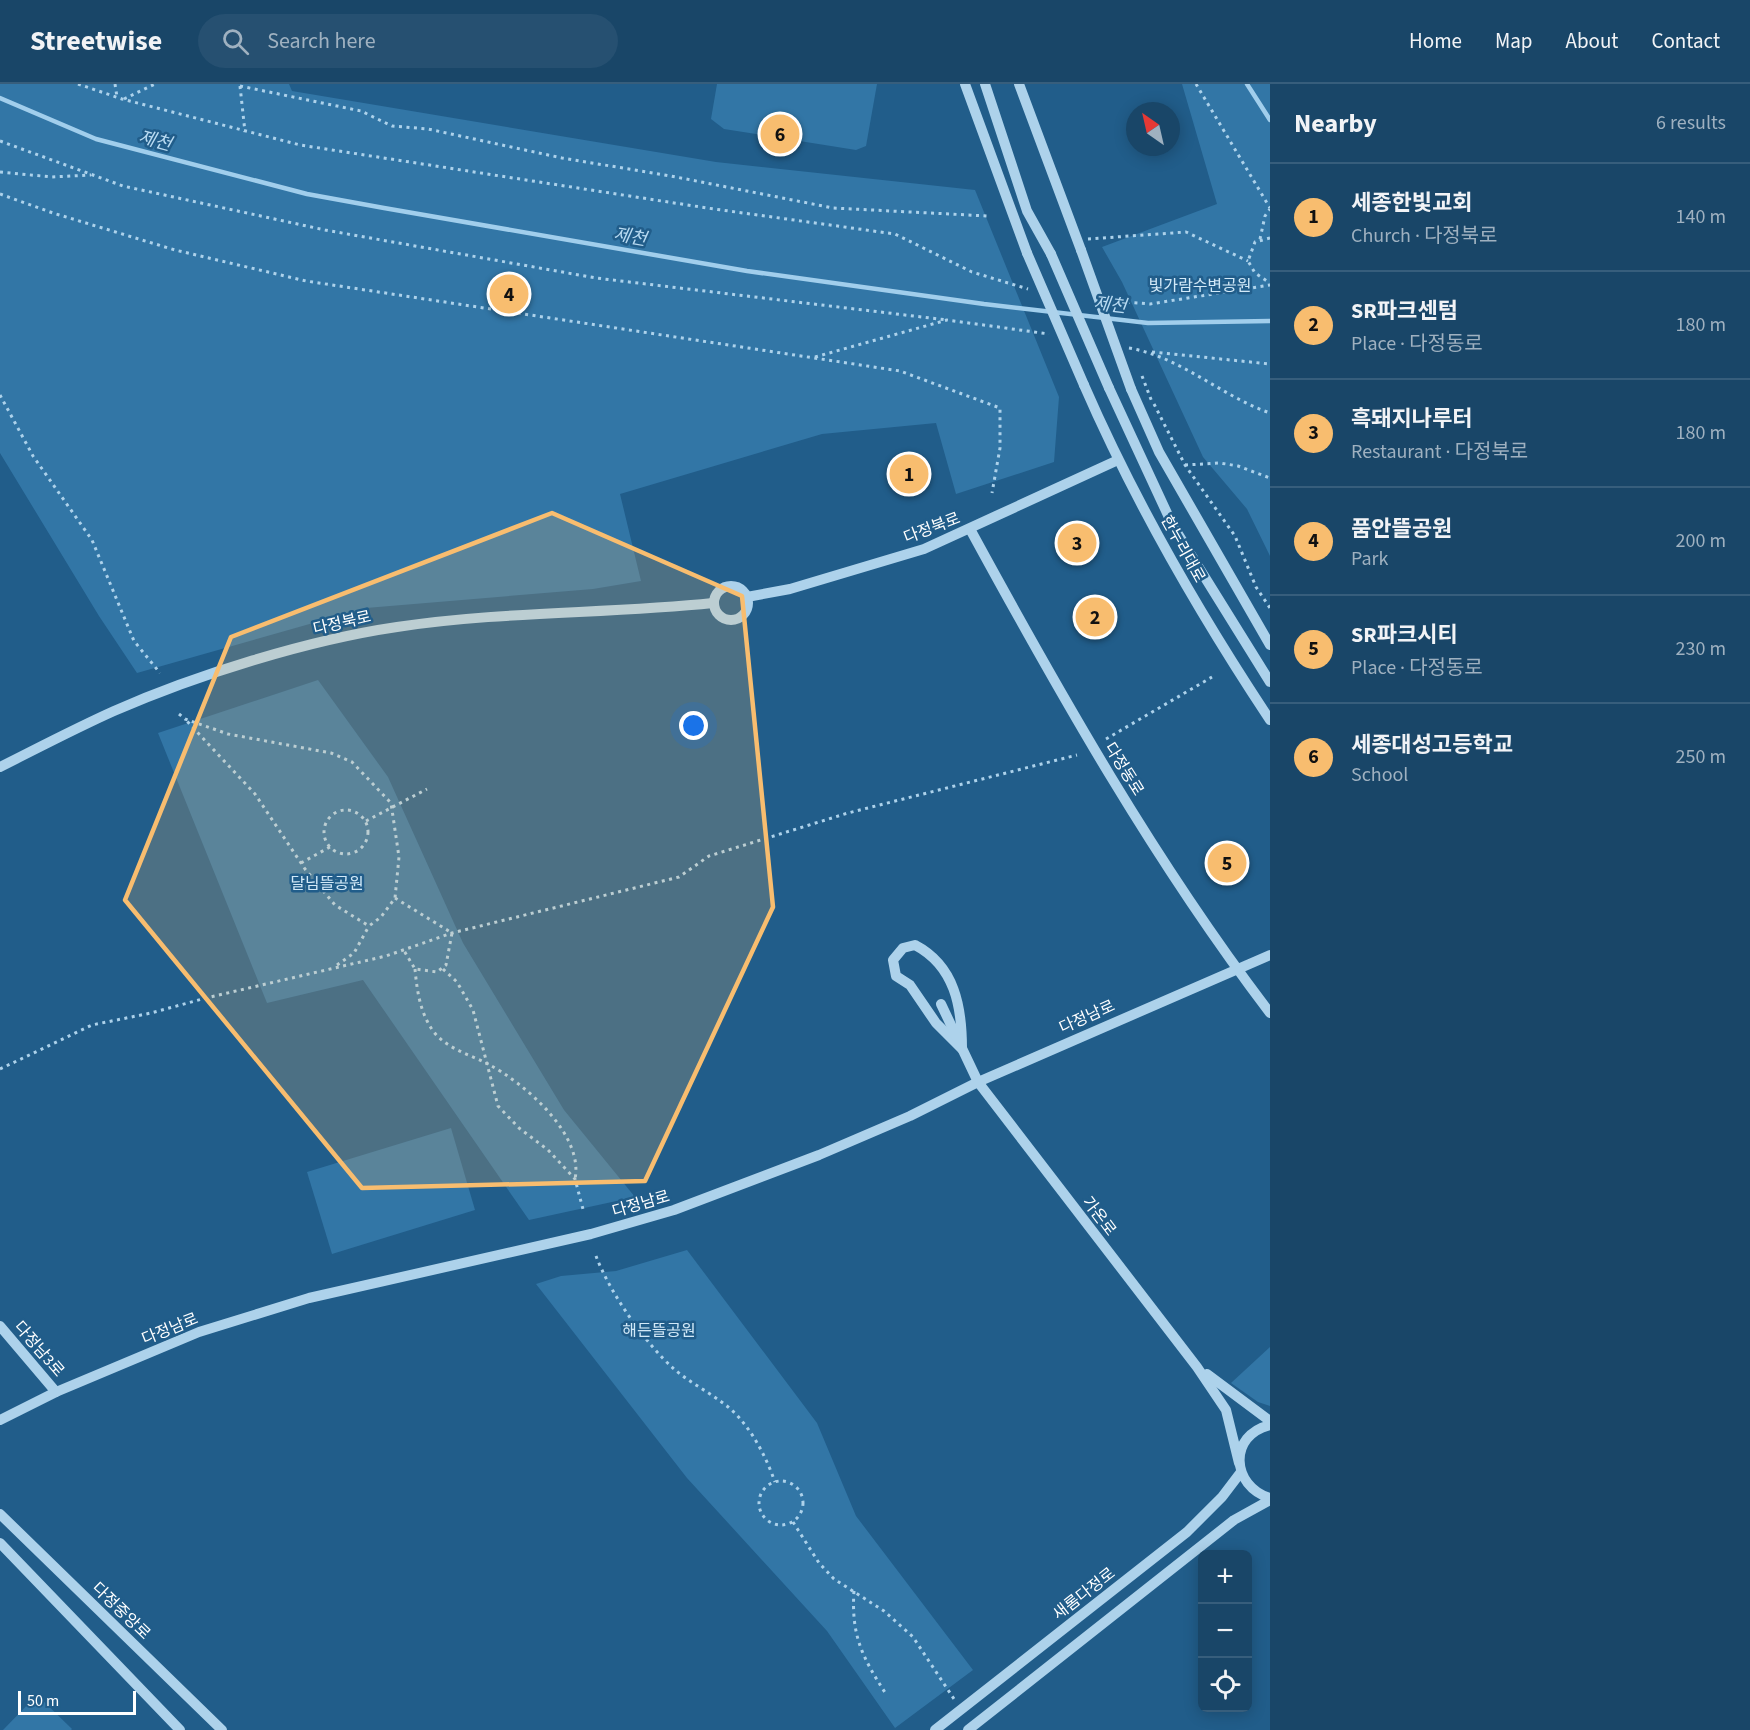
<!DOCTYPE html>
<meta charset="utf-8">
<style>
:root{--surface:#194668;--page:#265071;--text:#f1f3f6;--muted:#9fb1c0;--line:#375e7c;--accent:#f8bd6f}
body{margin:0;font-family:"Source Sans 3","Noto Sans KR",sans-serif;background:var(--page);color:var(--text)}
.controls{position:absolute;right:18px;bottom:18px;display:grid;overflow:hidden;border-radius:9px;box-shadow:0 3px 15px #0003}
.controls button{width:54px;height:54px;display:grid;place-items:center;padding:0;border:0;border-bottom:2px solid var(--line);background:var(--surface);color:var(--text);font:30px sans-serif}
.compass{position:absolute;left:1126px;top:18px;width:54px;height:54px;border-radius:50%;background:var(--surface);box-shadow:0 3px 15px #0003;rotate:326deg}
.scale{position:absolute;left:18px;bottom:15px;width:118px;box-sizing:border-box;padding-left:6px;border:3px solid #fff;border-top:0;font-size:16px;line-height:21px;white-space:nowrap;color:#fff;-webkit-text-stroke:4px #215d8a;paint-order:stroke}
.you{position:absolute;left:694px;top:642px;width:21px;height:21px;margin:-15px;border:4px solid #fff;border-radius:50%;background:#1a73e8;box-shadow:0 0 0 9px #1a73e833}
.badge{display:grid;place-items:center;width:39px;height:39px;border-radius:50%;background:var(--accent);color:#111;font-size:20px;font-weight:700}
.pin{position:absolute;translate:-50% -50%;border:3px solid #fff;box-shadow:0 2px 6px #0006}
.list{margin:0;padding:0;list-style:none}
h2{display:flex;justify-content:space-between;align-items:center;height:78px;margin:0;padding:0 24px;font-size:26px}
h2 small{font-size:20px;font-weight:400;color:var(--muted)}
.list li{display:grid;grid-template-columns:39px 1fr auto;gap:18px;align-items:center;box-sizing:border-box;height:108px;padding:0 24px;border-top:2px solid var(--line)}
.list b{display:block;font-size:22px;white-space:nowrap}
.list p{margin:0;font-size:20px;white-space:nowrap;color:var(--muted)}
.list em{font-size:20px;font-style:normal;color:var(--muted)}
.icon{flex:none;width:33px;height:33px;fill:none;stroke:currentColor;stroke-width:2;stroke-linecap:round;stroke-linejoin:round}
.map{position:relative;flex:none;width:1270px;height:1646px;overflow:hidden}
header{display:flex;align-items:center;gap:36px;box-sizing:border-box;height:84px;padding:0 30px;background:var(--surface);border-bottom:2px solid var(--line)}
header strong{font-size:28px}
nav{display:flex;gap:33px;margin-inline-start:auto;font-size:21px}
.search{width:420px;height:54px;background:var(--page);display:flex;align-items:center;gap:15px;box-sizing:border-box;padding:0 21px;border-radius:33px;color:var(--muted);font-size:22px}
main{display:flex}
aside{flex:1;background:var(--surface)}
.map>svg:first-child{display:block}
.green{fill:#3276a6}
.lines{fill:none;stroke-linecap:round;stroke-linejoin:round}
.stream{stroke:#a1ceec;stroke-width:4.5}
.path{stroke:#add2eb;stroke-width:3;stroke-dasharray:3 4.5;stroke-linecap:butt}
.minor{stroke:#add2eb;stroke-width:10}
.path-bridge{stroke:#add2eb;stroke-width:3;stroke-dasharray:3 4.5;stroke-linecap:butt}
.minor-bridge{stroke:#add2eb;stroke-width:10}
.marked{fill:#f8bd6f;fill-opacity:0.2;stroke:#f8bd6f;stroke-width:4.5;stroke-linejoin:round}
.labels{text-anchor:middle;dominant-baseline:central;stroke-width:5;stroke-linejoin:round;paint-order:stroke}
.park-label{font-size:16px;fill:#d2e9f8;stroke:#215d8a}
.street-label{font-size:16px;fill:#fff;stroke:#215d8a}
.water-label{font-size:18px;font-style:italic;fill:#b9dbf2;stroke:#215d8a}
</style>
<header>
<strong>Streetwise</strong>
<div class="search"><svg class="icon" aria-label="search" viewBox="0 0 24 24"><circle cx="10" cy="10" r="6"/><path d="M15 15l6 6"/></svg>Search here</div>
<nav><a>Home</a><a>Map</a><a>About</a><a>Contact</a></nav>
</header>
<main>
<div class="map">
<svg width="1270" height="1646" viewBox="0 0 1270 1646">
<rect width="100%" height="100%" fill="#215d8a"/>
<g class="green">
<polygon points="0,0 289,0 292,7 716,78 975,106 1059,313 1054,378 956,410 936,339 822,350 620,410 641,497 593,505 366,524 137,589 99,532 0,369"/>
<polygon points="717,0 877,0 866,62 856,66 724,45 711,35"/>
<polygon points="1182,0 1270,0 1270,472 1247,425 1203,373 1122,198 1102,163 1217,120"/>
<polygon points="318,596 388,693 463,859 564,1026 635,1113 529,1136 363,896 267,919 158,649"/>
<polygon points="451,1044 475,1126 332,1170 307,1088"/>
<polygon points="687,1166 817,1339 856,1432 973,1586 895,1644 827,1547 687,1394 536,1200 561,1192 616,1187"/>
<polygon points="1270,1263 1270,1322 1258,1318 1231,1299"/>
<polygon points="37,1611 72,1645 71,1646 3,1646"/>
</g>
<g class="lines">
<g class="stream">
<polyline points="1247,0 1270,36"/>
<polyline points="0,14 96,55 307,110 384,124 747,187 984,220 1148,239 1270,237"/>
</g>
<g class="path">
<polyline points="78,0 122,15 300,61 707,124 895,150 972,188 1028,205"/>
<polyline points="115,0 117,13"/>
<polyline points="1196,0 1270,124"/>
<polyline points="240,2 361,27 392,42 428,45 562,74 671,92 833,124 988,132"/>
<polyline points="240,2 245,48"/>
<polyline points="124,15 155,0"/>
<polyline points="0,57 123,102 325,146 596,194 947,236"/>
<polyline points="0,88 52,93 91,91"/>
<polyline points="0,110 53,129 175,166 306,197 900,287 1000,324 1000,364 992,409"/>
<polyline points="1270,154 1255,158 1248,177 1255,189 1270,199"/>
<polyline points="1088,155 1186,148 1248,177"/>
<polyline points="1260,155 1265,132 1270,125"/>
<polyline points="1112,217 1150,220 1270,201"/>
<path d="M1129 264C1181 273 1221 312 1270 329"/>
<polyline points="1152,268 1270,280"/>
<polyline points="815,273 947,236 1049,250"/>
<polyline points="0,311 33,372 92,456 134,557 160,589"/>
<polyline points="1154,320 1185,381 1235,452 1256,503 1270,524"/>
<polyline points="1185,381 1220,379 1238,382 1270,394"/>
<polyline points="179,630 185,635 228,650 331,669 352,678 391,719 399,773 395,814 381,833 369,842 335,821 305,785 255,710 185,635"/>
<polyline points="1106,655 1212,593"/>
<circle cx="346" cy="748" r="22"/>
<polyline points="366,737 427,705"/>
<polyline points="301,779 330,763"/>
<polyline points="395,814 452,849 446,881 437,888 415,885 403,865"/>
<polyline points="337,881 354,869 369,842"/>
<path d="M415 885C417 907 420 928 433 947 447 965 469 970 488 980 524 999 584 1050 575 1095"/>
<polyline points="443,885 457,898 473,926 498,1022 519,1044 548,1066 575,1095 584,1129"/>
<polyline points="0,985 92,941 151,929 206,914 386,872 452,849 679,793 709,772 848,729 1077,671"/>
<path d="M596 1172C610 1209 645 1259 674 1285 689 1298 707 1307 723 1319 748 1337 765 1370 775 1398"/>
<circle cx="781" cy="1419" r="22"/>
<polyline points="793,1438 819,1479 834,1495 884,1527 913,1553 954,1615"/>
<path d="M854 1507C851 1551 862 1573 886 1610"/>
</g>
<g class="minor">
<polyline points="965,0 1027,169"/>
<polyline points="985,0 1027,127 1051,170"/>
<polyline points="1019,0 1081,166"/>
<path d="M1084 301C1135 418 1199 529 1270 636"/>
<polyline points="1109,304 1173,442 1270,598"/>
<polyline points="1131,305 1159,368 1270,561"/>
<path d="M970 445C1061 612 1155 778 1270 929"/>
<circle cx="731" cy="519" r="17"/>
<polyline points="747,513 790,505 924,465 1118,376"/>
<path d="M0 683C38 664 76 644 114 627 196 591 308 556 397 543 502 527 608 530 713 519"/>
<path d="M915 861C955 882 962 923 962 965L936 939 910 901 896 892 893 876 903 864Z"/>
<polyline points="941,920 978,998 1197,1283 1226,1326 1239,1379"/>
<polyline points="0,1242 56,1308"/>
<polyline points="1207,1290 1270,1337"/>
<polyline points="0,1336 56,1308 199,1248 309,1214 591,1150 674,1126 819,1071 910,1032 978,998 1270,871"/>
<path d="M1270 1341C1228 1351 1231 1402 1270 1414"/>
<polyline points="0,1430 222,1646"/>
<polyline points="0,1459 180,1646"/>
<polyline points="935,1646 1187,1448 1222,1413 1241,1388"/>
<polyline points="968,1646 1234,1436 1270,1416"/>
</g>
<polyline class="path-bridge" points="1142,292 1152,318"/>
<g class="minor-bridge">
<polyline points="1081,166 1131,305"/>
<polyline points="1027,169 1084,301"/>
<polyline points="1051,170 1109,304"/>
</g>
</g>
<path class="marked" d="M552 429 742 512 773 823 645 1097 362 1104 125 816 231 553Z"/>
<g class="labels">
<g class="park-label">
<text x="1200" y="202">빛가람수변공원</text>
<text x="327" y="800">달님뜰공원</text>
<text x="659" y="1247">해든뜰공원</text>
</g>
<g class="street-label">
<text transform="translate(932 444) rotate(-21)">다정북로</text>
<text transform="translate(1183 465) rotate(61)">한누리대로</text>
<text transform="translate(342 539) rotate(-13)">다정북로</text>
<text transform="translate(1124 685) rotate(58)">다정동로</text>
<text transform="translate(1087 933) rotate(-24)">다정남로</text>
<text transform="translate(641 1120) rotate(-16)">다정남로</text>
<text transform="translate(1099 1132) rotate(53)">가온로</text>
<text transform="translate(170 1245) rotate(-22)">다정남로</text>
<text transform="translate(39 1265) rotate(49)">다정남3로</text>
<text transform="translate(1084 1510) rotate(-38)">새롬다정로</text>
<text transform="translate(121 1527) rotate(44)">다정중앙로</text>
</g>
<g class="water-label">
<text transform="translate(155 57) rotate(15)">제천</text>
<text transform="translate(630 153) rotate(10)">제천</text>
<text transform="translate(1110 221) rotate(7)">제천</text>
</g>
</g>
</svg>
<div class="controls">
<button>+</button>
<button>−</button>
<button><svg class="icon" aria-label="locate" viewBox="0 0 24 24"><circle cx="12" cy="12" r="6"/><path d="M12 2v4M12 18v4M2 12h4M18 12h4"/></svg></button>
</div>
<svg class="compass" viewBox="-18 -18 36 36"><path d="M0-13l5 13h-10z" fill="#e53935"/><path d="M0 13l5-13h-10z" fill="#9fb1c0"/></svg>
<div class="scale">50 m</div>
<div class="you"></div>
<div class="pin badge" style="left:909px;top:390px">1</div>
<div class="pin badge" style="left:1095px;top:533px">2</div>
<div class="pin badge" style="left:1077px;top:459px">3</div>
<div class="pin badge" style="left:509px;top:210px">4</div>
<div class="pin badge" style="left:1227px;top:779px">5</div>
<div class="pin badge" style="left:780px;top:50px">6</div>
</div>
<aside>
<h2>Nearby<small>6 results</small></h2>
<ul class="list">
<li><span class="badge">1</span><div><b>세종한빛교회</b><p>Church · 다정북로</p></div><em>140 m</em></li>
<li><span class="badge">2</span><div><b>SR파크센텀</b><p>Place · 다정동로</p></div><em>180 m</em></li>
<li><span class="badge">3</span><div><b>흑돼지나루터</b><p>Restaurant · 다정북로</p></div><em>180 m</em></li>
<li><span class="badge">4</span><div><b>품안뜰공원</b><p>Park</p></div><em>200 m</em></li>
<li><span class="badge">5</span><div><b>SR파크시티</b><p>Place · 다정동로</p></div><em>230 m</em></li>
<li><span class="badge">6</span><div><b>세종대성고등학교</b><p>School</p></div><em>250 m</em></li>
</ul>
</aside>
</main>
